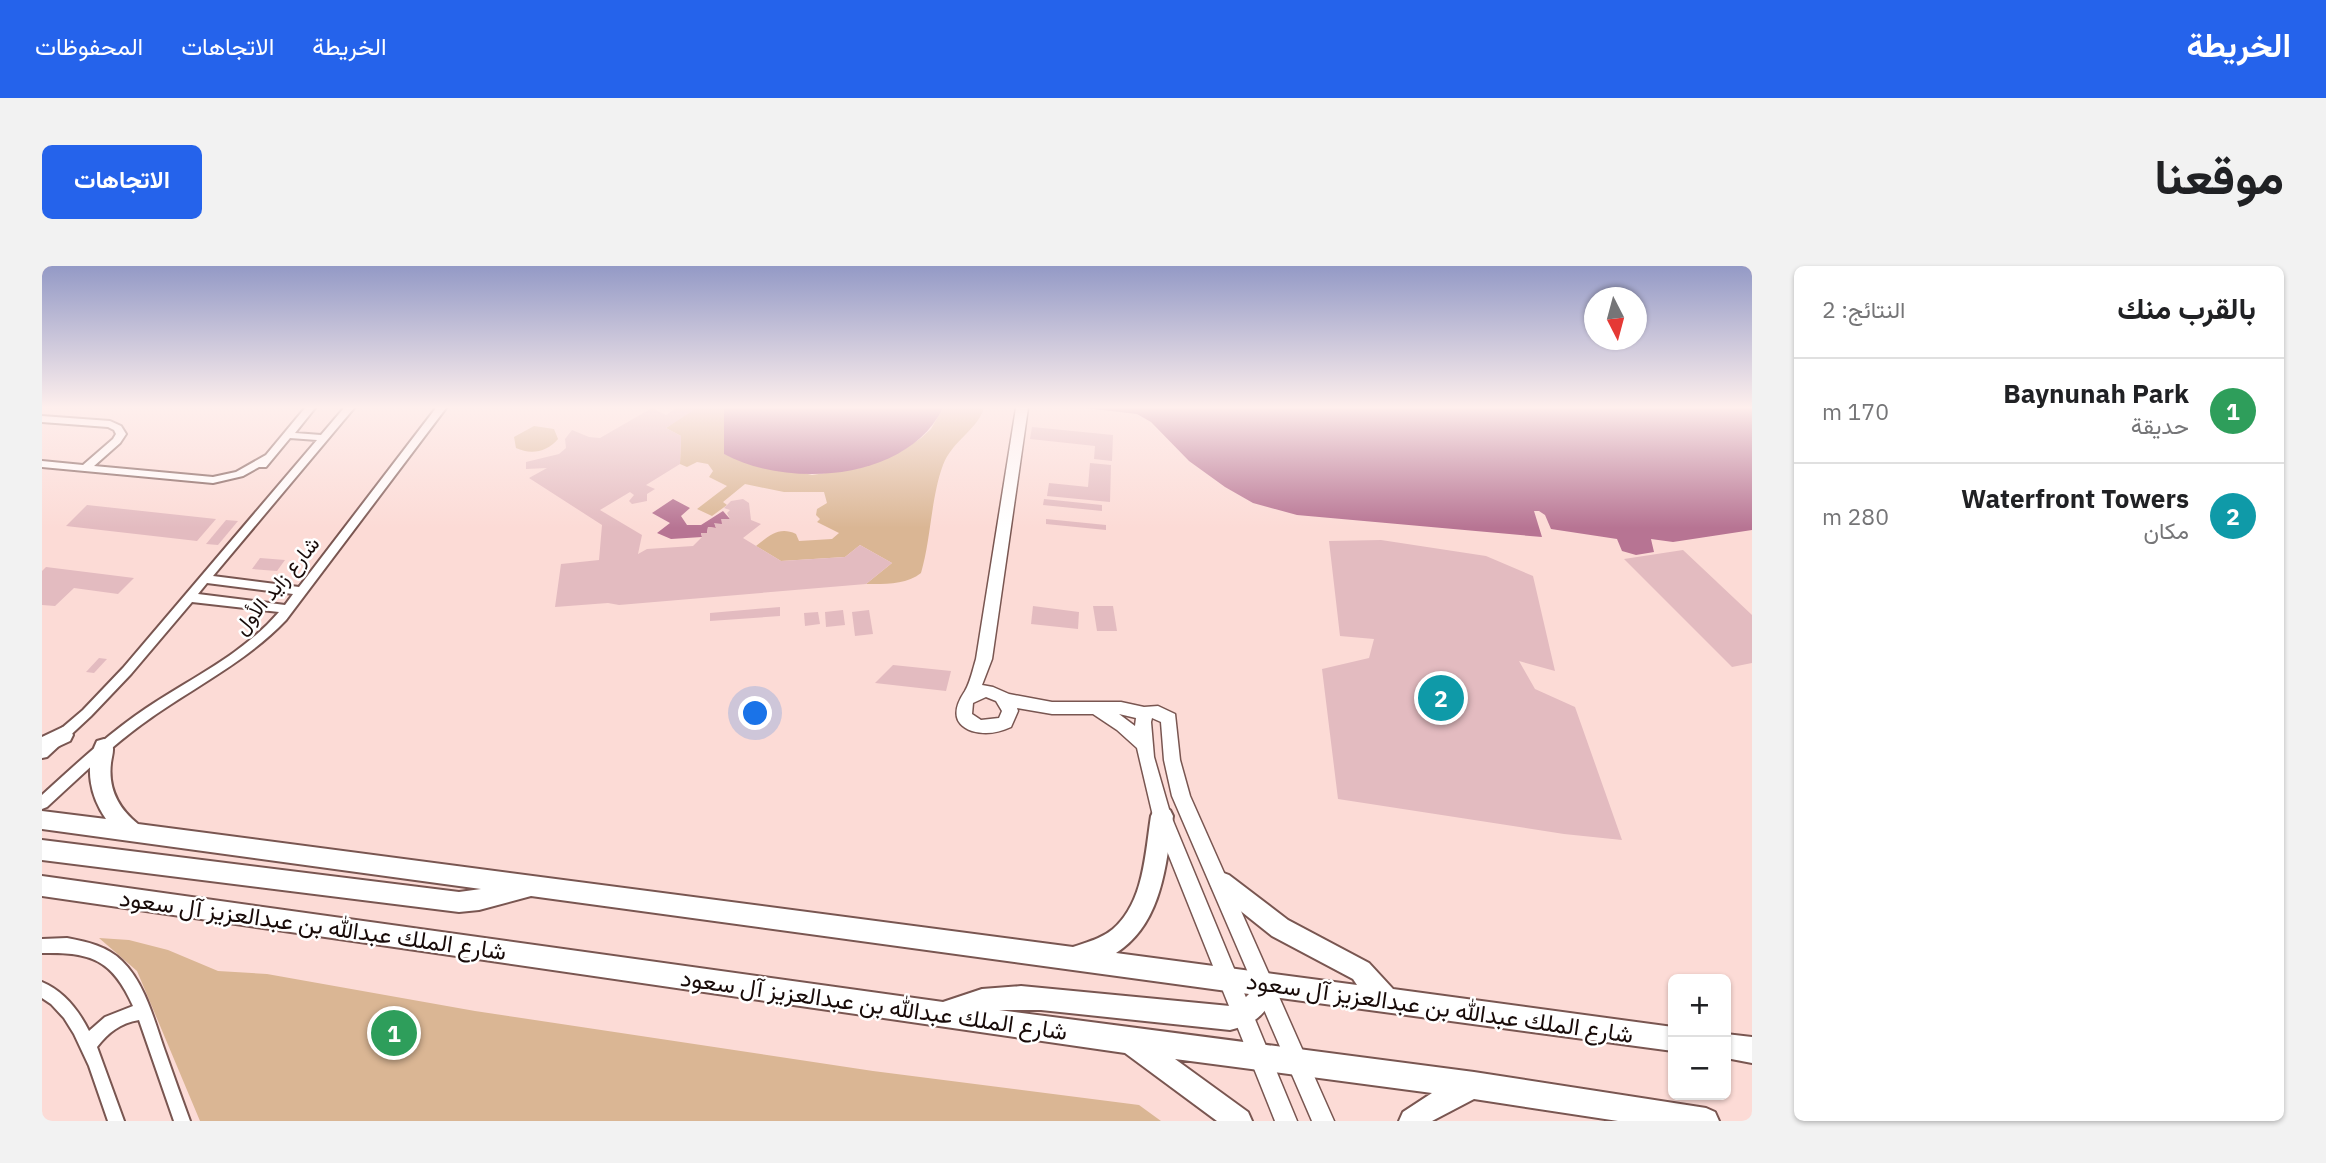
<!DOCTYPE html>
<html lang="ar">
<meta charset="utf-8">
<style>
:root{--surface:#fff;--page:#f2f2f2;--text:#202124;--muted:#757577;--line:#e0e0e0;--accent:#2563eb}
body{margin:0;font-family:"IBM Plex Sans",Vazirmatn,sans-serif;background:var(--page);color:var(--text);direction:rtl}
.controls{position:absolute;right:21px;bottom:21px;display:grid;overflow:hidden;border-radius:10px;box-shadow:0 2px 5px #0004}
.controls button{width:63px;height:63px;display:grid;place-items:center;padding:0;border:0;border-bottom:2px solid var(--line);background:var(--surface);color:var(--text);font:35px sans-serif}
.compass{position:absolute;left:1542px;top:21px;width:63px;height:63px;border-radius:50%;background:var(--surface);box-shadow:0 2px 5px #0004;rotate:174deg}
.you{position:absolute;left:714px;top:448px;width:24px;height:24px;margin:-18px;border:5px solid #fff;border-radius:50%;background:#1a73e8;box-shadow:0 0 0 10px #1a73e833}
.badge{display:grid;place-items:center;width:46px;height:46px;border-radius:50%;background:var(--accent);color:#fff;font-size:23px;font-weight:700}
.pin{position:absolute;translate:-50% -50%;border:4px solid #fff;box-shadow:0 2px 7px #0006}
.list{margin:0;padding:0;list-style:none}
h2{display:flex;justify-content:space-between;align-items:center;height:91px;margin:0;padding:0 28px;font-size:30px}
h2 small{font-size:23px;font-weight:400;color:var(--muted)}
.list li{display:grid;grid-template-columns:46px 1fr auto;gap:21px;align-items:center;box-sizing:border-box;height:105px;padding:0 28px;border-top:2px solid var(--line)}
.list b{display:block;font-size:26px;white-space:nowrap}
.list p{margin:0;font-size:23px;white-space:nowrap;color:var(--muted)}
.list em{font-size:23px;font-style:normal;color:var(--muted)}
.map{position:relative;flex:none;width:1710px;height:855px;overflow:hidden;direction:ltr;border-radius:10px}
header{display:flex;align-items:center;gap:42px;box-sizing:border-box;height:98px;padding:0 35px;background:var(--accent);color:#fff}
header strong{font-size:33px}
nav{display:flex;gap:38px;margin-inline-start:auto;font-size:24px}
.intro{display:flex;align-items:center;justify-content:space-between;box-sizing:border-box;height:168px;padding:0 42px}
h1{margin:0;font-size:49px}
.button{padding:18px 32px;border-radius:10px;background:var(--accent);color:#fff;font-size:24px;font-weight:700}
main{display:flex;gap:42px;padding:0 42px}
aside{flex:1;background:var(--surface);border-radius:10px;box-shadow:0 2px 5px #0004}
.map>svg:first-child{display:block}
.green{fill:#dab694}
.water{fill:#b77493}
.building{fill:#e3bbc0}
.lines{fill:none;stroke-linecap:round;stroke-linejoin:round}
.minor-casing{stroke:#795651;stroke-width:4}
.tertiary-casing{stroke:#795651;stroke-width:3}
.secondary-casing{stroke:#795651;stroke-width:4}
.minor{fill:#fff;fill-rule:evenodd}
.tertiary{fill:#fff;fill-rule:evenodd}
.secondary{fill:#fff;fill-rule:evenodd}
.labels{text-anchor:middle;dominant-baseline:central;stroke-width:5;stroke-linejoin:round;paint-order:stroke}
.street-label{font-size:21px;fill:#180b09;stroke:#fff}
.near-street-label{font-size:24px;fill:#180b09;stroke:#fff}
</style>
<header>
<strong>الخريطة</strong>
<nav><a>الخريطة</a><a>الاتجاهات</a><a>المحفوظات</a></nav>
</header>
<div class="intro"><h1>موقعنا</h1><a class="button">الاتجاهات</a></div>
<main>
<aside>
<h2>بالقرب منك<small>النتائج: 2</small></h2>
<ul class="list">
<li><span class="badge" style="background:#2e9e5b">1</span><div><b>Baynunah Park</b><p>حديقة</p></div><em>170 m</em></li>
<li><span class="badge" style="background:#0f9aa8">2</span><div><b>Waterfront Towers</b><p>مكان</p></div><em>280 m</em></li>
</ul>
</aside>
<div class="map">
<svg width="1710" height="855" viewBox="0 0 1710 855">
<rect width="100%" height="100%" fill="#fcdbd6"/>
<g class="green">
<path d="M652 142H682V188L770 209 818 202 860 185 879 172 889 163 901 142H942C936 163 910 175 901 199 889 231 889 273 879 307 864 319 843 318 824 318L850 297 818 279 803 291 739 295 714 280C727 270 737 260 754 268L757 275 790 273 797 267 775 256 778 253 774 249 775 243 785 237 782 226H742L703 218 681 236 685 239 670 250 655 243 685 220 667 211 671 205 666 198 655 196 645 201 638 198 639 170 624 162Z"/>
<path d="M492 160 512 163 516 173C505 186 489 189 474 182L472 171Z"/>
<polygon points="57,672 87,674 126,684 176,705 225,708 433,745 831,805 1097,839 1119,855 158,855 95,705"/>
</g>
<g class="water">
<path d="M682 142H901C865 215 747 223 682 188Z"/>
<polygon points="1043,142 1710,142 1710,264 1631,276 1609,273 1612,286 1594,289 1580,285 1575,273 1509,263 1503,249 1497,245 1492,245 1500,271 1255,249 1211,237 1183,221 1147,195 1109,156 1095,148"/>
<polygon points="631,233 648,242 639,250 645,259 659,259 681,245 688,253 680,253 680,258 673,258 674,262 666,261 665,267 659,267 660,271 629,273 615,267 628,257 610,247"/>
</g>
<g class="building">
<polygon points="610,142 624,149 634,142 655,142 624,162 639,170 638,198 604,219 613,223 605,228 605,235 590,238 587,235 592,229 588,226 558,244 600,269 596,288 605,283 651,280 660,271 659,267 665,267 666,261 674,262 672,257 680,258 679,253 688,253 685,247 688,244 682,242 689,235 701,233 707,237 709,254 719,258 701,272 739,295 803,291 818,279 850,297 824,318 577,339 566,337 513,341 519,298 557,294 560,259 487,212 505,202 484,203 484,196 517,188 524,182 523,173 530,164 547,171 558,172"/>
<polygon points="990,161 1071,169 1070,195 1052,193 1053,180 988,173"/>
<polygon points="1048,197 1069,199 1068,236 1005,230 1007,217 1046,221"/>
<polygon points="1002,233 1060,239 1060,245 1001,239"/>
<polygon points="45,239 174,253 155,275 24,260"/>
<polygon points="1004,253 1064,259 1064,264 1004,258"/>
<polygon points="184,254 196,255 176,279 164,278"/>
<polygon points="1339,274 1444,290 1491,310 1513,405 1477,395 1493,423 1533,441 1580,574 1522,568 1296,533 1280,403 1327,392 1332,373 1298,370 1287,275"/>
<polygon points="1641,284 1710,349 1710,397 1690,401 1582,293"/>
<polygon points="218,292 243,294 235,305 210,303"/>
<polygon points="4,301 92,312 76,328 32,322 13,340 0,339 0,305"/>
<polygon points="991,340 1037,346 1036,363 989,358"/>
<polygon points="1051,340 1071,340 1075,365 1055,365"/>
<polygon points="738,341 738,350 668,355 668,347"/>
<polygon points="801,344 803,359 784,361 783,346"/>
<polygon points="827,344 831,368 813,370 810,346"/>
<polygon points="776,346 778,358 763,360 762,347"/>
<polygon points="57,392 65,393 52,407 44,406"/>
<polygon points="851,399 909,405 904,425 833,417"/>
</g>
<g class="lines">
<defs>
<g id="minor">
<path d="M263 142H273L253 167 279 169 302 142H312L171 310 257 321 394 142H404L244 354C205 395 156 419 110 451 72 477 39 510 5 541L0 543V529C33 499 66 468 103 443 149 412 200 389 237 346L150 336 89 408 49 450 5 491 0 492V479L41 444 81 402 275 174 248 172 224 201H217L201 210 171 217 0 201V195L41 199 71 173 74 168 72 164 66 161 0 156V150L68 155 79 160 84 168 78 177 52 200 171 211 194 206 224 189ZM165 317 251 328 243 339 156 328Z"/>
<path d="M25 672C46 676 65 680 80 695 104 718 113 758 124 788 132 811 140 833 148 855H132L97 754C78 757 66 767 55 781L82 855H66L47 800 32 768 22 752 9 738 0 732V716C22 725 37 745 47 765L63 751 91 740C70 693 49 686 0 687V673Z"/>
</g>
<path id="tertiary" d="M974 142H986L950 393 940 419 951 421 967 428 1010 436H1079L1102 441 1116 440 1133 448 1138 494 1148 530 1292 855H1270L1130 530 1122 494 1119 456 1110 452 1109 456 1112 491 1129 550 1255 855H1233L1111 550 1095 482 1075 464 1051 448H1010L975 442 976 445 969 461C956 467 944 469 930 465 908 457 913 440 923 425 928 417 931 403 934 393ZM944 431 954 435 960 445 957 452 939 454 930 448 931 437ZM1077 448 1094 452 1093 460Z"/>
<g id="secondary">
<polygon points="21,461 28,463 31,469 28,475 0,488 0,471"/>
<path d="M62 473 69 475C73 483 70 489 69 497 66 523 76 542 96 558L1031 681C1045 676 1059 673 1071 663 1102 636 1103 588 1109 550L1112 544 1120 541 1128 544 1131 550C1124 599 1120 658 1074 687L1315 719 1311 713 1230 670 1171 623 1168 616 1171 609 1179 606 1187 609 1246 654 1327 697 1351 723 1631 761V785L1231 731C1222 751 1209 759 1188 764L999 744H957L1432 806 1664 842 1673 846 1677 855H1576L1432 833 1390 855H1357L1361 846 1390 827 1133 793 1206 846 1210 855H1175L1083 787 0 630V610L901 736 940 723 979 720 1188 740 1199 736 1207 728 489 630 437 644 417 646 0 594V574L417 626 439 623 0 563V545L64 553C48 530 42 501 55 475Z"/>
<polygon points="1684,768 1710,771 1710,797 1684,792"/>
</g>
</defs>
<use href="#minor" class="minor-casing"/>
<use href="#tertiary" class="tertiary-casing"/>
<use href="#secondary" class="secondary-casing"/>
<use href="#minor" class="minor"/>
<use href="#tertiary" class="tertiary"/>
<use href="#secondary" class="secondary"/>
</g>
<linearGradient id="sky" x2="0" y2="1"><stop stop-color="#949ac6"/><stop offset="0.54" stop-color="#feefed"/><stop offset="1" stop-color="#feefed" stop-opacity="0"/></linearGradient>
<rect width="1710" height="262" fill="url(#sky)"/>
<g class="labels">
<g class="street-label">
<text transform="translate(234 319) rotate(-50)">شارع زايد الأول</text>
</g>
<g class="near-street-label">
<text transform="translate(271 658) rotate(8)">شارع الملك عبدالله بن عبدالعزيز آل سعود</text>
<text transform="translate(832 738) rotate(8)">شارع الملك عبدالله بن عبدالعزيز آل سعود</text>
<text transform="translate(1398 741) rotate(8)">شارع الملك عبدالله بن عبدالعزيز آل سعود</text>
</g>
</g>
</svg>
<div class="controls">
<button>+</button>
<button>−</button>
</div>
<svg class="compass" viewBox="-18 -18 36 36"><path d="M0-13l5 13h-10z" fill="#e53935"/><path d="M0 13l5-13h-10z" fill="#757577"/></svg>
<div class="you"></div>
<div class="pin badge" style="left:352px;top:767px;background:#2e9e5b">1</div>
<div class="pin badge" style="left:1399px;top:432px;background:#0f9aa8">2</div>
</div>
</main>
